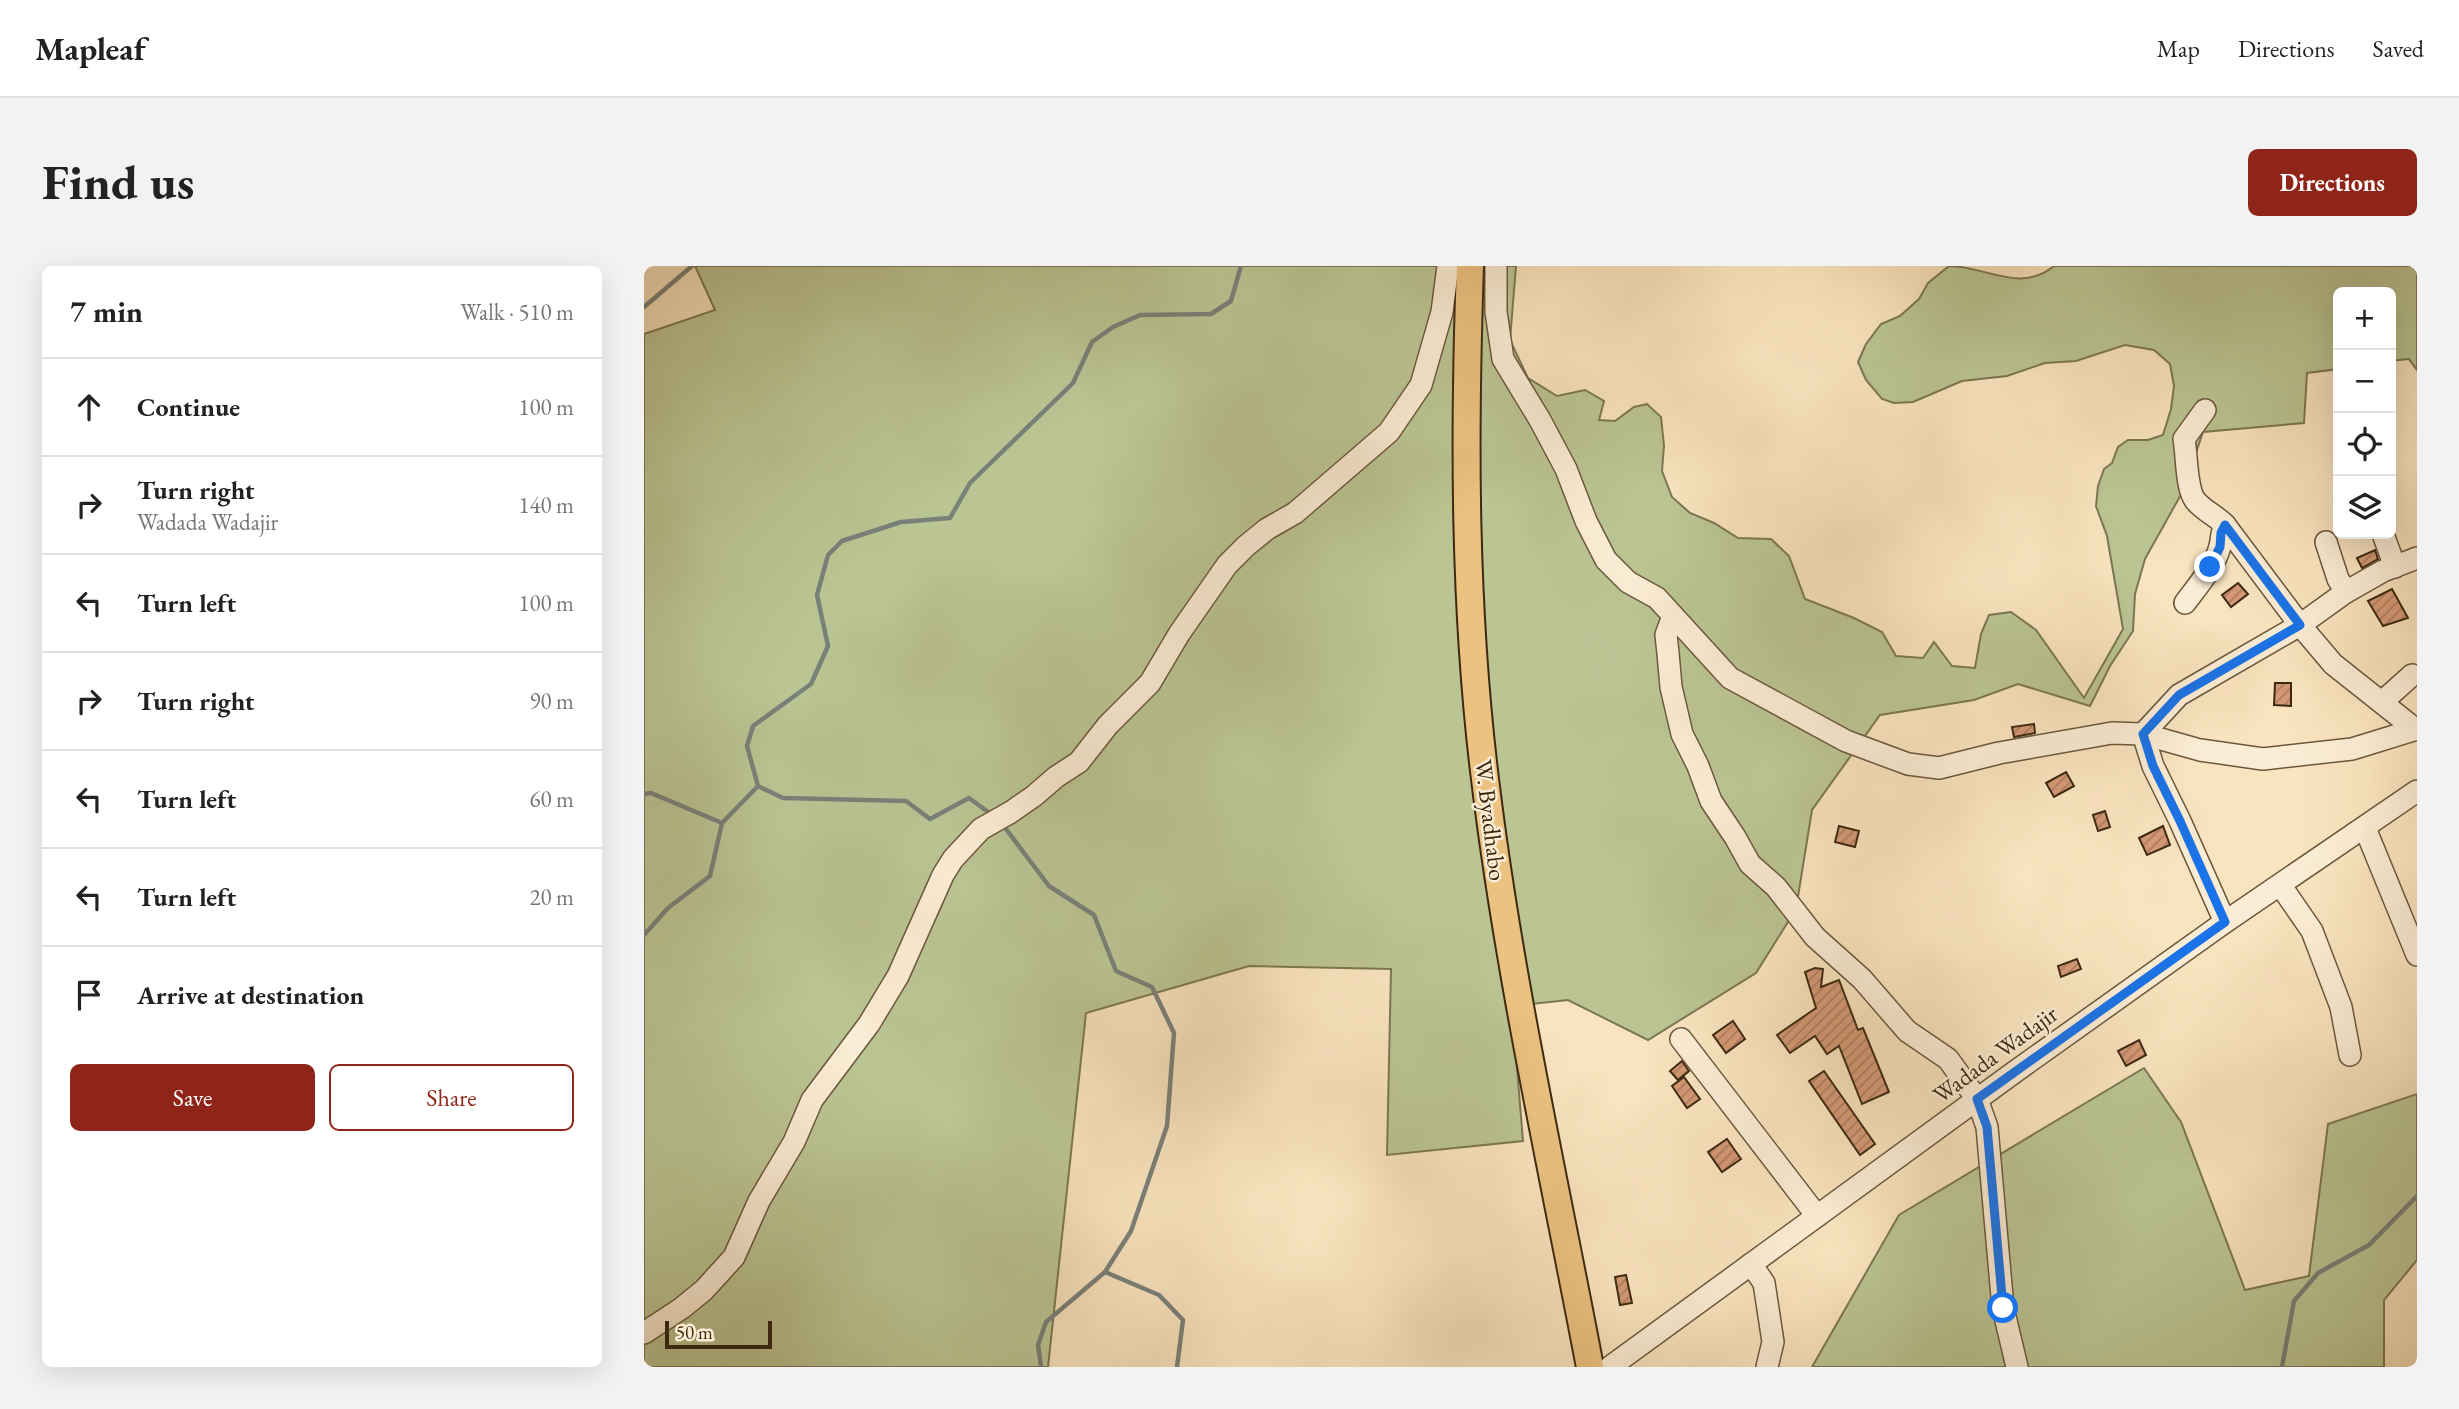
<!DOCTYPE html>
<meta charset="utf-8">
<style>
:root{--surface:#fff;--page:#f2f2f2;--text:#222;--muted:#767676;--line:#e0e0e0;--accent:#8f2418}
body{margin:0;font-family:"EB Garamond",serif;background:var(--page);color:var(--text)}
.controls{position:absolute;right:21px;top:21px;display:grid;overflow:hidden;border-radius:10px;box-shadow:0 7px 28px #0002}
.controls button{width:63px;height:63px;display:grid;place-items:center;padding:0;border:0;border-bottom:2px solid var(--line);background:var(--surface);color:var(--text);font:35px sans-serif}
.scale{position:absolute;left:21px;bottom:18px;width:107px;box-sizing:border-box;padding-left:7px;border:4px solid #3d2912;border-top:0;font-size:19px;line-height:24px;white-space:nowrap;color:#3d2912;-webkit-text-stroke:5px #fbedd5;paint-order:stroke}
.stop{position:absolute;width:21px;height:21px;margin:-16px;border:5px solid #1a73e8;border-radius:50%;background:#fff}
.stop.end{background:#1a73e8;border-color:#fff;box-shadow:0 2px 7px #0008}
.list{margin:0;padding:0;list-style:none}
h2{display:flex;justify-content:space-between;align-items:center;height:91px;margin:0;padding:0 28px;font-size:30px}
h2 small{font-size:23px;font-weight:400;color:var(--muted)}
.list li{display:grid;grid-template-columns:46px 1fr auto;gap:21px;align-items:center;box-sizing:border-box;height:98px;padding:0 28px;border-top:2px solid var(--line)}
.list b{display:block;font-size:26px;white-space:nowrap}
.list p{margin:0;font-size:23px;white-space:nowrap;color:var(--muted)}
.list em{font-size:23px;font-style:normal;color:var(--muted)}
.actions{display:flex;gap:14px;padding:21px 28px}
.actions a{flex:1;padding:16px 0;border:2px solid var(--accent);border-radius:10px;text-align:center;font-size:24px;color:var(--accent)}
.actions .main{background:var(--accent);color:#fff}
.icon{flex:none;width:38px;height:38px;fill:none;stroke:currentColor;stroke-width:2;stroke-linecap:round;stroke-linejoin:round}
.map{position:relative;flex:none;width:1773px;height:1101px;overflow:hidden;border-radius:10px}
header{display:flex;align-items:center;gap:42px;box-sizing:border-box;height:98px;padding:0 35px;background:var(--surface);border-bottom:2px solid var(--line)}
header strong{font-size:33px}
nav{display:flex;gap:38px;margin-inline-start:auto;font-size:24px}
.intro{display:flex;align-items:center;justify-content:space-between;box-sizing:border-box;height:168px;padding:0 42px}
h1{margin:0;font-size:49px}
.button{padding:18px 32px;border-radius:10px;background:var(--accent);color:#fff;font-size:24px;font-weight:700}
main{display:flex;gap:42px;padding:0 42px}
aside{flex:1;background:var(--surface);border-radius:10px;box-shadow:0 7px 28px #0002}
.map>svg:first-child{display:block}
.grass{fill:#bbc594;stroke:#7c7753;stroke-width:2}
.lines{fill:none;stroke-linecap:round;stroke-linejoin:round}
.stream{stroke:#7a8179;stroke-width:4.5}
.building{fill:url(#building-hatch);stroke:#3d2912;stroke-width:2}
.minor-casing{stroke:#6c583d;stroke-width:24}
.major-casing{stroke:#3d2912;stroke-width:30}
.minor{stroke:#fbedd5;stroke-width:21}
.major{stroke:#ecc280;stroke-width:26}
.route{stroke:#1a73e8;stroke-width:9}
.labels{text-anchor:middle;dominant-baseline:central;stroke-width:5;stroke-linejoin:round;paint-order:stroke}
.street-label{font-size:24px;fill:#3d2912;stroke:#fbedd5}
</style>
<header>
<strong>Mapleaf</strong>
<nav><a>Map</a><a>Directions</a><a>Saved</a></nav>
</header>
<div class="intro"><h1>Find us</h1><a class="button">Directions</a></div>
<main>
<aside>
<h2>7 min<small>Walk · 510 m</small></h2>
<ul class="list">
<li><svg class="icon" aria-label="ahead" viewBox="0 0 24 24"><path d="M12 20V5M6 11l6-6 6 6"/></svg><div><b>Continue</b></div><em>100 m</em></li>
<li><svg class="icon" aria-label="right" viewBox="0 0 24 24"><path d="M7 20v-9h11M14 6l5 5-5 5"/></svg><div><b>Turn right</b><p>Wadada Wadajir</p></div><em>140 m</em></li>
<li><svg class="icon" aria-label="left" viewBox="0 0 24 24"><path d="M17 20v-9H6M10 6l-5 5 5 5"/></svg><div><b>Turn left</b></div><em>100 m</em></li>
<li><svg class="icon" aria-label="right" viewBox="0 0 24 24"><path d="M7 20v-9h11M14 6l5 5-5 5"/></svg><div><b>Turn right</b></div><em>90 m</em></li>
<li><svg class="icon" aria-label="left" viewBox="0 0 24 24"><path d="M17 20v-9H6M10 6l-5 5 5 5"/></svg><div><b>Turn left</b></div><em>60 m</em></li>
<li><svg class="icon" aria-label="left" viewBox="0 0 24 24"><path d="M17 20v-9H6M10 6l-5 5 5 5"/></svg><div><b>Turn left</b></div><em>20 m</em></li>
<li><svg class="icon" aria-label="arrive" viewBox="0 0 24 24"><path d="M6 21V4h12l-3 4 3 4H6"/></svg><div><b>Arrive at destination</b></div></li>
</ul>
<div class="actions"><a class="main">Save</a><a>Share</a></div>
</aside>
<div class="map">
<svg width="1773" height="1101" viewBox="0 0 1773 1101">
<defs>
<pattern id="building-hatch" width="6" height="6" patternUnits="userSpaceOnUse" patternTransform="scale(1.75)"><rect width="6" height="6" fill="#d49975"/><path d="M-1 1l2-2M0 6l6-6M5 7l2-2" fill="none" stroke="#ad7d5f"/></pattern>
</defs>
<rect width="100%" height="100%" fill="#f9e4bf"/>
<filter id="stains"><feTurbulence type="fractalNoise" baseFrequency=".00286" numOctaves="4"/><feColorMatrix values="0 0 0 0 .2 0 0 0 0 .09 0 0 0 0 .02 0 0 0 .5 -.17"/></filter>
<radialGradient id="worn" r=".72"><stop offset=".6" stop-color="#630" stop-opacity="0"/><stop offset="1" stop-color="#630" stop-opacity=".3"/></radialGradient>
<g class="grass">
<path d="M51 0H872L866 74 884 112 913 130 941 124 960 135 955 154 971 155 990 141 1003 138 1017 151 1020 180 1018 205 1028 231 1046 247 1070 257 1094 272 1127 273 1145 290 1161 333 1210 352 1238 366 1252 390 1279 392 1290 376 1308 400 1331 402 1337 368 1345 349 1367 346 1392 364 1440 432 1479 363 1463 270 1452 240 1454 220 1460 203 1468 197 1474 181 1484 174H1504L1519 169 1527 143 1530 120 1526 98 1510 84 1481 79 1432 95 1401 97 1363 110 1318 115 1269 136 1250 137 1238 133 1222 114 1214 96 1222 78 1237 58 1256 50 1275 33 1284 17 1305 0C1342 0 1376 28 1410 0H1773V104L1765 93 1747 95V26H1694V103L1663 107 1660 157 1559 166 1539 225 1501 293 1491 328 1489 365 1466 400 1446 440 1374 418 1330 434 1236 449 1168 544 1152 643 1112 707 1004 774 924 734 868 740 879 875 743 889 747 703 605 700 442 747 404 1101H0V68L71 44Z"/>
<polygon points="1500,802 1537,856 1601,1024 1665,1010 1684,858 1773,828 1773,994 1740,1034 1740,1101 1168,1101 1255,949"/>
</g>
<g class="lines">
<g class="stream">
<polyline points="0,41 48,0"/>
<polyline points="114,520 139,532 262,535 286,553 325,532 347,548"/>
<polyline points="0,528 7,527 78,557"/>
<polyline points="359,559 405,620 450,649 472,705 508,721 530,767 523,860 487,965 461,1006 402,1056 394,1079 397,1101"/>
<polyline points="0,669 24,642 66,610 78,557 114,520 103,480 109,460 167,418 184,380 173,329 184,289 198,275 257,256 306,252 326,217 429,117 448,76 469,61 496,49 567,48 587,35 597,0"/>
<polyline points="461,1006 515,1029 539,1054 533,1101"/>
<polyline points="1638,1101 1650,1035 1674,1007 1725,979 1773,930"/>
</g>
</g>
<g class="building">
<polygon points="1731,284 1734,293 1718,302 1713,292"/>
<polygon points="1594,317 1604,328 1587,341 1578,329"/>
<polygon points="1748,323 1764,352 1739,360 1724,335"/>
<polygon points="1631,417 1647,417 1647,440 1630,439"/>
<polygon points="1390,458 1391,467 1370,471 1368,461"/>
<polygon points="1422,506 1430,520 1410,531 1402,517"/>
<polygon points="1461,545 1466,561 1454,565 1449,549"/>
<polygon points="1195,560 1215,565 1211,581 1191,576"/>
<polygon points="1519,560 1526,579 1503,589 1495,572"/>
<polygon points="1433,693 1437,703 1417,711 1414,700"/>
<polygon points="1171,702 1179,703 1177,721 1195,714 1214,764 1219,762 1245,826 1218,838 1195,780 1183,788 1171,770 1146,787 1133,769 1172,742 1161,706"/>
<polygon points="1089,755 1101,773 1082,787 1069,769"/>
<polygon points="1495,774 1502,789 1482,800 1474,785"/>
<polygon points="1038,795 1045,805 1034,814 1026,805"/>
<polygon points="1180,805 1231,878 1216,889 1165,815"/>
<polygon points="1040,811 1056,833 1043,842 1028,820"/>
<polygon points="1083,873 1097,893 1078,906 1064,886"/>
<polygon points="982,1009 988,1037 976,1039 971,1011"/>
</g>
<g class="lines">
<defs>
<g id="minor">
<polyline points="852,0 852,46 859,93 896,154 922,203 942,255 962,294 984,316 1013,332 1086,412 1202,475 1264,498 1295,502 1355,487 1468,467 1499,468 1556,484 1619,493 1708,483 1773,463"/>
<path d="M1561 144 1540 173C1543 189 1542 222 1551 234 1558 244 1573 250 1581 259L1656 359 1689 398 1771 463"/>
<polyline points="1739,268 1751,301"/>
<polyline points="1682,276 1694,313 1702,326"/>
<path d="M1541 337C1552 322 1572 299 1576 280 1578 272 1577 267 1581 259"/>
<polyline points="1029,350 1022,369 1024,387 1027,421 1038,468 1054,500 1067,535 1091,571 1106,598 1132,621 1171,671 1218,713 1263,765 1304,793 1333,833 1343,861 1359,1042 1373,1101"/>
<polyline points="1738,436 1768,409"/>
<polyline points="1721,562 1773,689"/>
<polyline points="1637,620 1668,665 1697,741 1706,789"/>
<polyline points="1581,656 1536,555 1509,500 1499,468 1535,429 1656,359 1702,326 1739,305 1773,292"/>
<polyline points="1037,773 1173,950"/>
<polyline points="1107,998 1120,1017 1129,1076 1123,1101"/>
<polyline points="0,1067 38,1042 60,1024 90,991 115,935 150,876 168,834 225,758 254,710 299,609 309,593 337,563 367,546 390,530 412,511 435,496 464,459 506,417 535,368 583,299 602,280 623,263 651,247 745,166 777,119 798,46 804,0"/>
<polyline points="966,1101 1372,805 1581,656 1773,525"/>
</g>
<path id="major" d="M826 0C820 171 820 343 841 513 865 711 909 906 946 1101"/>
</defs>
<use href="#minor" class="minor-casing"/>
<use href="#major" class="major-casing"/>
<use href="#minor" class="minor"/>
<use href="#major" class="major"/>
</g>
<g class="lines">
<polyline class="route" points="1359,1042 1343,861 1333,833 1581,656 1536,555 1509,500 1499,468 1535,429 1656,359 1581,259 1577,267 1576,281 1566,301"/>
</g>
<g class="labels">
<g class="street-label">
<text transform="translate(847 554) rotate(83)">W. Byadhabo</text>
<text transform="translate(1351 788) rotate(-36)">Wadada Wadajir</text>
</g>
</g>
<rect width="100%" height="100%" filter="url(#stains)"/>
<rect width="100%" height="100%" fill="url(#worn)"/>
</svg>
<div class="controls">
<button>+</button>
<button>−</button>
<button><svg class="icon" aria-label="locate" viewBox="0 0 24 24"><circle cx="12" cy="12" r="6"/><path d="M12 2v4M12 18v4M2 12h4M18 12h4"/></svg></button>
<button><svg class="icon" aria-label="layers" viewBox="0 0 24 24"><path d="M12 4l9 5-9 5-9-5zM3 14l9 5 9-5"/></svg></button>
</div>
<div class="scale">50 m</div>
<div class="stop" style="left:1359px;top:1042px"></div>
<div class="stop end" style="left:1566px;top:301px"></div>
</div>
</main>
